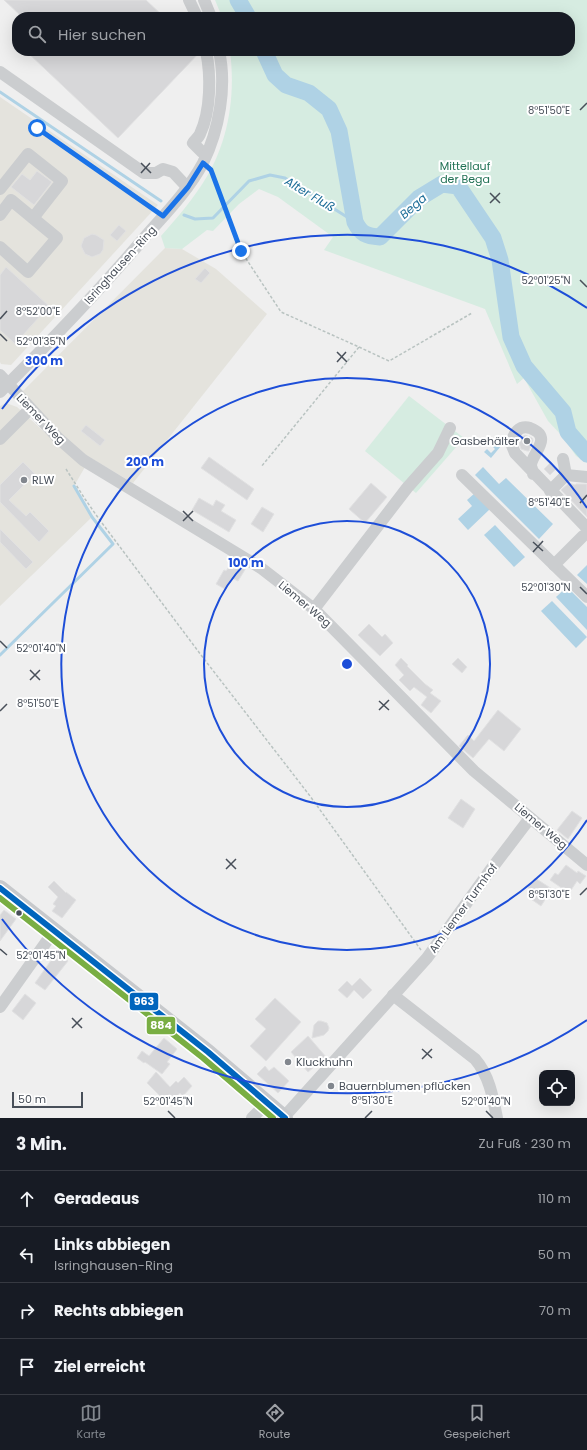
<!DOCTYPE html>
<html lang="de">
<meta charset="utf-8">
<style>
:root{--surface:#171b24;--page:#242831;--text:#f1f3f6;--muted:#9ea1a6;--line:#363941;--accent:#82878e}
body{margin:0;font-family:Poppins,sans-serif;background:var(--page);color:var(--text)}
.controls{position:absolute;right:12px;bottom:12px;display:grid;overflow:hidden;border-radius:8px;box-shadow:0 4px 16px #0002}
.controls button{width:36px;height:36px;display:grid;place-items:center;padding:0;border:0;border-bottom:1px solid var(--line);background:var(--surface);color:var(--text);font:20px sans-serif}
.scale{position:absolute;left:12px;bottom:10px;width:71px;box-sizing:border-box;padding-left:4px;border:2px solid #484f59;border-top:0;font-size:11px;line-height:14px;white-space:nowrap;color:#484f59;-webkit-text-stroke:3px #fff;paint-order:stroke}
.stop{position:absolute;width:12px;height:12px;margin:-9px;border:3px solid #1a73e8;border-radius:50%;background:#fff}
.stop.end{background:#1a73e8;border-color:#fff;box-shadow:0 1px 4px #0008}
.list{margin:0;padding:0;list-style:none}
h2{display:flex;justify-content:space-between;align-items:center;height:52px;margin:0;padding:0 16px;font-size:17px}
h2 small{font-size:13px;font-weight:400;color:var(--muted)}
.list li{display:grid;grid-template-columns:26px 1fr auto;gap:12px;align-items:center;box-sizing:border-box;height:56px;padding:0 16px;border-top:1px solid var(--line)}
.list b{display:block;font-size:15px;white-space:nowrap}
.list p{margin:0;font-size:13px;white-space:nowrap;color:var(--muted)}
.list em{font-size:13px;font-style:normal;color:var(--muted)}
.icon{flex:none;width:22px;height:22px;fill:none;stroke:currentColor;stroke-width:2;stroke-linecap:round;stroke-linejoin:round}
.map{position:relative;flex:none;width:587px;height:1118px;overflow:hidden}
.search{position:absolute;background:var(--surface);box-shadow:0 4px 16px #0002;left:12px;right:12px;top:12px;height:44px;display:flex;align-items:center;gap:10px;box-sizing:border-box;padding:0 14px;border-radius:16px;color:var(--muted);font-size:15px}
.sheet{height:276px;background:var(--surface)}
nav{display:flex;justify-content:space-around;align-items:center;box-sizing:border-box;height:56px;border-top:1px solid var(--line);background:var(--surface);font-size:11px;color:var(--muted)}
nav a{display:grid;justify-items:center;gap:2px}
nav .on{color:var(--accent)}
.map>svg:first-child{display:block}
.commercial{fill:#e4e3dd}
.green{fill:#d6ece1}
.water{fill:#afd2e5}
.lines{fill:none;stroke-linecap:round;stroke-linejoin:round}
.stream{stroke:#afd2e5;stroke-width:3}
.river{stroke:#afd2e5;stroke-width:17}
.building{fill:#d7d7d9;stroke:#e1e1e2}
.path{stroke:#b9c3c1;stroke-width:1.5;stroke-dasharray:3 2;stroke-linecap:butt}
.minor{stroke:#cbcdcf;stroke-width:12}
.major{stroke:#c7c9cc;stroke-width:16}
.bus-1-casing{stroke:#fff;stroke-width:9}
.bus-2-casing{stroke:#fff;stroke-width:9}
.bus-1{stroke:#0065bd;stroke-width:6}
.bus-2{stroke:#79ae43;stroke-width:6}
.route{stroke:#1a73e8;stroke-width:5}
.ticks{fill:none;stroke:#484f59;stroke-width:1.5}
.ring{fill:none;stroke:#1d4ed8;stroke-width:2}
.poi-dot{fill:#82878e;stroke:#fff;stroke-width:1.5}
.bus-dot{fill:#484f59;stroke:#fff;stroke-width:1.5}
.labels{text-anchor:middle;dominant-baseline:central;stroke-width:4;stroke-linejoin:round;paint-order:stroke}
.park-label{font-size:11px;fill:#227255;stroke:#fff}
.street-label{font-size:11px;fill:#484f59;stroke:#fff}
.poi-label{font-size:11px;fill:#484f59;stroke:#fff;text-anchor:start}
.water-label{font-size:12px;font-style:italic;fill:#1d6d98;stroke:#fff}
.ticks-label{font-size:10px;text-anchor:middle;fill:#484f59;stroke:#fff;stroke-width:4;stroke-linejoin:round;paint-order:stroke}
.centre{fill:#1d4ed8;stroke:#fff;stroke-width:2}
.ring-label{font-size:12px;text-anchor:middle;font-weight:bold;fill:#1d4ed8;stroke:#fff;stroke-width:4;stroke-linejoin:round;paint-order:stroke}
.line-badge{stroke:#fff;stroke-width:1.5}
.badge-label{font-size:11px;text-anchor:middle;font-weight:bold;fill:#fff}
</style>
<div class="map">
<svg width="587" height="1118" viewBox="0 0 587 1118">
<rect width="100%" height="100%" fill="#efefef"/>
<g class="commercial">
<polygon points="0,97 158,205 11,365 1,364 0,362"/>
<polygon points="165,248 182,249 216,269 267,314 133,483 79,451 21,393"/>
<polygon points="6,403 17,407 64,450 85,467 74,486 92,517 0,606 0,406"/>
</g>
<g class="green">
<path d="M215 0H587V463L576 456 563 437 548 421 524 378 517 384 485 309 324 250 333 237 278 197 259 189 239 204 213 231 207 230 182 249 165 248 161 236C176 219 189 204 201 186 228 146 236 98 230 51H570V17H222Z"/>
<polygon points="409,396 464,438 416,493 365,451"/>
</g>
<g class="water">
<polygon points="490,437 501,446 491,458 484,452 487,449 491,453 495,449 487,441"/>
<polygon points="483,467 499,484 506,478 553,524 539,539 475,475"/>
<polygon points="475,493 490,509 468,530 458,519 472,506 467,500"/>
<polygon points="495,525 525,557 514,567 484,535"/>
<polygon points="587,565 587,584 577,575"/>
<polygon points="567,587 587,607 587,630 556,597"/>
<polygon points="552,601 587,637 576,648 541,611"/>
</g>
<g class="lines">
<g class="stream">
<polyline points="0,92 161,201"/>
<polyline points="184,215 195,219 213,218 249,181 270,175 285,178 355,222"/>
<polyline points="0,655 113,544 92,517 74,486"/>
</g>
<g class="river">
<polyline points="238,0 248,17"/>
<path d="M264 51 275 75 286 85 309 93 329 109 339 131 355 222C361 234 366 236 380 237L419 198 442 184 458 186 493 238 500 260 511 337 524 366 563 412 568 432 587 454"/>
</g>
</g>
<g class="building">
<polygon points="4,0 146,0 164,17 22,17"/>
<polygon points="26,51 199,51 199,53 118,138"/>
<polygon points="37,171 52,182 34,205 11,187 22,174 30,180"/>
<polygon points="119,225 126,231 117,241 110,235"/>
<polygon points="92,234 96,235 104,240 103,250 100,254 92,257 85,254 81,246 84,238"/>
<polygon points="6,267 49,306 15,344 0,330 0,275"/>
<polygon points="205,268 210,273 201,283 195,279"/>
<polygon points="86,425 105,440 100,446 81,431"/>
<polygon points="525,435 532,438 533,440 529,451 527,451 521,449 519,443 522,437"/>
<polygon points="209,457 254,489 247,500 201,468"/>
<polygon points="23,462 35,474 9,500 26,516 30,512 49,531 39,542 0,502 0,485"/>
<polygon points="550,463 556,469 550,475 544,469"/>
<polygon points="371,483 387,497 365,523 349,509"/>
<polygon points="569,483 575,485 576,484 587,484 587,517 561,490"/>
<polygon points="199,498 213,506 216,500 225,505 221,511 236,520 229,532 192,510"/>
<polygon points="262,507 274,514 263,532 251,524"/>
<polygon points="0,529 33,562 26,569 0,542"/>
<polygon points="234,564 239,567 243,566 246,568 238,581 232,578 225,589 216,584 224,570 226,571 229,567 231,568"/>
<polygon points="369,624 382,637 385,634 393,643 380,656 358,635"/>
<polygon points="401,658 408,665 407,666 425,684 433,690 430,693 441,701 431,713 421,705 427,697 414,687 410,691 399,680 404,675 395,665"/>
<polygon points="458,658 467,667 462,673 452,664"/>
<polygon points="498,710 521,729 504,751 489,739 473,758 459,746 468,735 474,741"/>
<polygon points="461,799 475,809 463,828 448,818"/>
<polygon points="572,811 582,818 568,839 557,830"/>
<polygon points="566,865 577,873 578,871 586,876 580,884 577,881 569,893 550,880 555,873 558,875"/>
<polygon points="535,878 552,889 541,906 528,897 532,890 528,888"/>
<polygon points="54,881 66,893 66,892 76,900 62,918 52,911 56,906 53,904 58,897 48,887"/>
<polygon points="4,910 16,919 0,941 0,915"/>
<polygon points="57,952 68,961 45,990 35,983"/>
<polygon points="360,978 372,990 363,999 354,990 347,998 338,990 347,981 352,986"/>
<polygon points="25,994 36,1003 23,1020 12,1011"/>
<polygon points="275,998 301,1022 266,1061 250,1046 266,1029 255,1019"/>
<polygon points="318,1021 321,1021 327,1023 329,1028 328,1031 324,1035 312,1038 314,1025"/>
<polygon points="308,1036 326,1057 308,1072 291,1052"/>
<polygon points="164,1038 177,1049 167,1062 170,1064 162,1074 145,1062 144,1063 137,1058 142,1051 149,1056"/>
<polygon points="265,1066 269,1071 274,1067 289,1081 278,1093 257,1074"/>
<polygon points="156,1072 170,1087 176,1081 178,1083 184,1077 192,1086 183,1096 180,1093 168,1104 147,1083"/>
</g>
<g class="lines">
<g class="path">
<polyline points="37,128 155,210"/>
<polyline points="211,170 241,251 281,312 359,347 261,467"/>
<polyline points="359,347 389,361 472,313"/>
<polyline points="66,469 85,499 99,519 201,655 310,796 421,950"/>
</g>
<g class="minor">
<polyline points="189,0 197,17"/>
<polyline points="204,0 211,17"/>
<path d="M206 51C211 75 211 111 200 134 199 137 195 140 193 143L202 152 206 153"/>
<polyline points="0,72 144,173 156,173 163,169 173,172 187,187"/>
<polyline points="0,189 28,154 62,181 33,218"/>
<polyline points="0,215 11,200 57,238 28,272 0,247"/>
<polyline points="0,375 58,438 83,460 261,568 314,609 474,771 587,865"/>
<path d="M0 392C50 342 99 291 145 237 165 214 188 191 203 163 219 130 227 87 219 51"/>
<polyline points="0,439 30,409"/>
<path d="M533 474C533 471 531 467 531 465 532 453 554 437 530 428 527 427 524 427 521 428 515 431 513 437 511 443L515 453 587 528"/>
<polyline points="462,475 587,597"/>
<polyline points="566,475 587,477"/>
<polyline points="550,491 566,475 563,459"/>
<polyline points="554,565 583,536 587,534"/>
<polyline points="314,609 407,488 438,453 450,428"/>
<path d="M393 995 475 1059C489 1075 493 1097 497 1118"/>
<polyline points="0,1007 54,931"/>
<polyline points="284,1117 427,958 489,872 530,818"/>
<polyline points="252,1118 268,1102"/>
</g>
<polyline class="major" points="0,888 208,1052 285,1118"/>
<defs>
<polyline id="bus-1" points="0,888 208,1052 285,1118"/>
<polyline id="bus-2" points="0,898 203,1058 273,1118"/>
</defs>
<use href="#bus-1" class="bus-1-casing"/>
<use href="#bus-2" class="bus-2-casing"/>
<use href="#bus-1" class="bus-1"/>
<use href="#bus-2" class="bus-2"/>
</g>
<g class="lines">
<polyline class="route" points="37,128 163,216 188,187 203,163 211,170 241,251"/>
</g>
<path class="ticks" d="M580 110 587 103M141 163 151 173M141 173 150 163M490 193 500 203M490 203 500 193M580 280 587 287M0 319 7 311M0 334 7 341M337 352 347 362M337 362 346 352M580 503 587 495M183 511 193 521M183 521 193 511M533 542 543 551M533 552 543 541M580 587 587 594M0 641 7 648M30 670 40 680M30 680 40 670M379 701 389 710M379 710 389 700M0 711 7 704M226 859 236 869M226 869 236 859M580 895 587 888M0 949 7 955M72 1018 82 1028M72 1028 82 1018M422 1049 432 1058M422 1059 432 1049M168 1111 175 1118M486 1111 493 1118M365 1118 372 1111"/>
<g class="ring">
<circle cx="347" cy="664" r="143"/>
<path d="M587 820A286 286 0 1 1 587 508"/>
<path d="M587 1020A429 429 0 0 1 2 919M2 409A429 429 0 0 1 587 308"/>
</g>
<g class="poi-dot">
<circle cx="527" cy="441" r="4"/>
<circle cx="24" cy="480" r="4"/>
<circle cx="288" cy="1062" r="4"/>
<circle cx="331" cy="1086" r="4"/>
</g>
<circle class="bus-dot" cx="19" cy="913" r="3.5"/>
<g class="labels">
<g class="park-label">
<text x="465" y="166">Mittellauf<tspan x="465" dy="13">der Bega</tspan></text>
</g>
<g class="street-label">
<text transform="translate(120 265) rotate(-48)">Isringhausen-Ring</text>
<text transform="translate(41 419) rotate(46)">Liemer Weg</text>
<text transform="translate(305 604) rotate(40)">Liemer Weg</text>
<text transform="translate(541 826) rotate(40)">Liemer Weg</text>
<text transform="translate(463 908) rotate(-54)">Am Liemer Turmhof</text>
</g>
<g class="poi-label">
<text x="519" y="441" text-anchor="end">Gasbehälter</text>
<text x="32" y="480">RLW</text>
<text x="296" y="1062">Kluckhuhn</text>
<text x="339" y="1086">Bauernblumen pflücken</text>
</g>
<g class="water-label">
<text transform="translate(310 194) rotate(31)">Alter Fluß</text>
<text transform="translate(413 206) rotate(-41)">Bega</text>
</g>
</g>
<g class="ticks-label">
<text x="549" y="114">8°51'50"E</text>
<text x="546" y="284">52°01'25"N</text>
<text x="38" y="315">8°52'00"E</text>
<text x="41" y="345">52°01'35"N</text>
<text x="549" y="506">8°51'40"E</text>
<text x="546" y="591">52°01'30"N</text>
<text x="41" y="652">52°01'40"N</text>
<text x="38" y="707">8°51'50"E</text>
<text x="549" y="898">8°51'30"E</text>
<text x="41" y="959">52°01'45"N</text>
<text x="372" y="1104">8°51'30"E</text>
<text x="168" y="1105">52°01'45"N</text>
<text x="486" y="1105">52°01'40"N</text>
</g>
<circle cx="347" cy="664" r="6" class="centre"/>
<g class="ring-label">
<text x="44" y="365">300 m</text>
<text x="145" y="466">200 m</text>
<text x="246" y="567">100 m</text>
</g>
<g class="line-badge">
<rect x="129" y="992" width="30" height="19" rx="4" fill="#0065bd"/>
<rect x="146" y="1016" width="30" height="19" rx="4" fill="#79ae43"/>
</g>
<g class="badge-label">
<text x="144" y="1005">963</text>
<text x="161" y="1029">884</text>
</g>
</svg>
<div class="controls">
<button><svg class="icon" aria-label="locate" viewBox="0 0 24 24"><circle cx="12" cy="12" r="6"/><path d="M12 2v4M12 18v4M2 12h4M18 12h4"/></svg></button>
</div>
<div class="scale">50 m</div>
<div class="stop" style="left:37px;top:128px"></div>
<div class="stop end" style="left:241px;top:251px"></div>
<div class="search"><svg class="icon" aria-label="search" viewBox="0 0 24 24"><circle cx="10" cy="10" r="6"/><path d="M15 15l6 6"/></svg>Hier suchen</div>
</div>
<section class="sheet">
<h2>3 Min.<small>Zu Fuß · 230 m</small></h2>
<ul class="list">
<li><svg class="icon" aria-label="ahead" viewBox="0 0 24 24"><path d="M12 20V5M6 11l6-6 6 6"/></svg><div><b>Geradeaus</b></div><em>110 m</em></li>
<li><svg class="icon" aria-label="left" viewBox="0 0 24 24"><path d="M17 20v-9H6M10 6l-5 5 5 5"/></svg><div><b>Links abbiegen</b><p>Isringhausen-Ring</p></div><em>50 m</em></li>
<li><svg class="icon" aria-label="right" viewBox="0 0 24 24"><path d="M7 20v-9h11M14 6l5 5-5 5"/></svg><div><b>Rechts abbiegen</b></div><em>70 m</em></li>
<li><svg class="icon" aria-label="arrive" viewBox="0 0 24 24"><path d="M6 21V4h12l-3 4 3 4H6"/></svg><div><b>Ziel erreicht</b></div></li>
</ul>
</section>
<nav>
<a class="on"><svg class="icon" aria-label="map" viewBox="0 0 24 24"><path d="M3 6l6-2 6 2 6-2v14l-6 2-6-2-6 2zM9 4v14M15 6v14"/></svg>Karte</a>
<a><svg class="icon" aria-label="directions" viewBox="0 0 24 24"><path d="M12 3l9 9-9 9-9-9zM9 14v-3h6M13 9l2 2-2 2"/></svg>Route</a>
<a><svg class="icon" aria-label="saved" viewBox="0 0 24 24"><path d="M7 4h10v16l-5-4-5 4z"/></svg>Gespeichert</a>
</nav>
